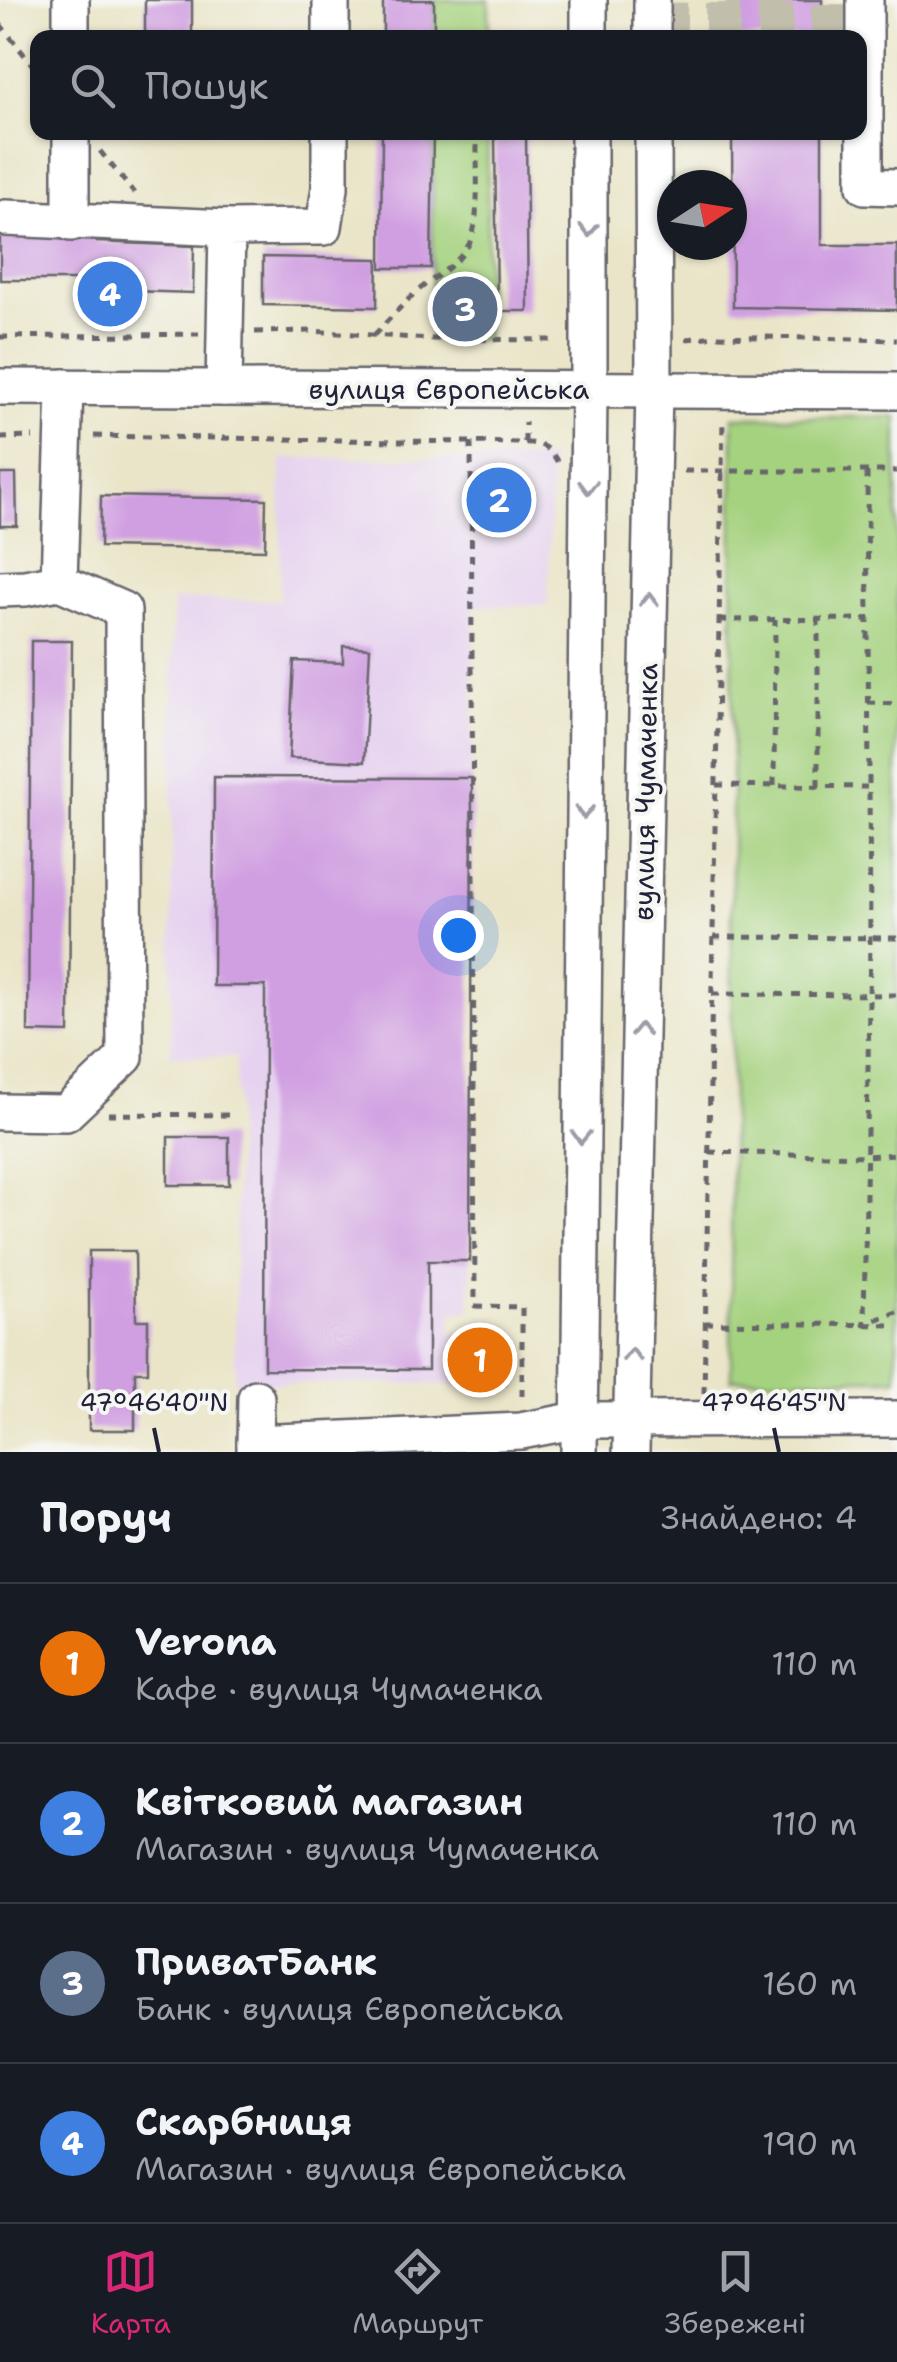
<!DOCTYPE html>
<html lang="uk">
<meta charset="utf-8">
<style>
:root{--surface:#171b24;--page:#242831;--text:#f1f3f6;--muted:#9ea1a6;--line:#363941;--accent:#db2777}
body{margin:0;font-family:"Shantell Sans",sans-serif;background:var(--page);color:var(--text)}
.compass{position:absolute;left:657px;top:170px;width:90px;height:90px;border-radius:50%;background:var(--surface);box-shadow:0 2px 8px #0004;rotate:78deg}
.you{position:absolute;left:458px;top:935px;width:35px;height:35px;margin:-25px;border:8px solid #fff;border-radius:50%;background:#1a73e8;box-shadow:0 0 0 15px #1a73e833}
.badge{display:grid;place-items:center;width:65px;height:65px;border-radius:50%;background:var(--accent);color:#fff;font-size:32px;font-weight:700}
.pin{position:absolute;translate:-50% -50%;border:5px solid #fff;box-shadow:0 2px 10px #0006}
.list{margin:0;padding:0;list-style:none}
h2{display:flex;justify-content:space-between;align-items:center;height:130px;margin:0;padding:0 40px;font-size:42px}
h2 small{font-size:32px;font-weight:400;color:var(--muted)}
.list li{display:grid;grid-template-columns:65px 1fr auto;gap:30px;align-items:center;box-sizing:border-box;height:160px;padding:0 40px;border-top:2px solid var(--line)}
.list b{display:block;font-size:38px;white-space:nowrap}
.list p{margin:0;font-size:32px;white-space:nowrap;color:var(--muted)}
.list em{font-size:32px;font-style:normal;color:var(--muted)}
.icon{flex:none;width:55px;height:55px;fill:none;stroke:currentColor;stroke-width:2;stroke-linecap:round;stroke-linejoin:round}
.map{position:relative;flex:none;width:897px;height:1452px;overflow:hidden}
.search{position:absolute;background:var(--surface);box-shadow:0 2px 8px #0004;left:30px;right:30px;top:30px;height:110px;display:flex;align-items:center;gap:25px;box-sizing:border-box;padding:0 35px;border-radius:20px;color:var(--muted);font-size:38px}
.sheet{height:770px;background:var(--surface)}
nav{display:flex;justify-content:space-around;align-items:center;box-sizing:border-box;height:140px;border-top:2px solid var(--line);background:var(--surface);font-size:28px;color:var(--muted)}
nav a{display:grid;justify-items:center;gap:5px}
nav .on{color:var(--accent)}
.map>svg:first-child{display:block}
.built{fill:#e6d2f0}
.green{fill:#a5d27f;stroke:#647a5d;stroke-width:2.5}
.building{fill:#d09fe1}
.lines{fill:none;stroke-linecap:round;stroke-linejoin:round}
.minor-tunnel{stroke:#c2beac;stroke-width:35;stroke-dasharray:35 18;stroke-linecap:butt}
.minor-casing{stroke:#68666c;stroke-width:40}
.path{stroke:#68666c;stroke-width:5;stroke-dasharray:8 8;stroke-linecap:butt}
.minor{stroke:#fff;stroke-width:35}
.oneway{stroke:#9c9ca7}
.ticks{fill:none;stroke:#22223b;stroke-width:4}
.labels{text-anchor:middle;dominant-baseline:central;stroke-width:8;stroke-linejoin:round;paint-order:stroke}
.street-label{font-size:28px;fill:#22223b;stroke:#f6f6f2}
.ticks-label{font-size:25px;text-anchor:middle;fill:#22223b;stroke:#f6f6f2;stroke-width:8;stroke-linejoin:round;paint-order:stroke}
</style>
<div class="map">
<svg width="897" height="1452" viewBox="0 0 897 1452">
<rect width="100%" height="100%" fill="#f6f6f2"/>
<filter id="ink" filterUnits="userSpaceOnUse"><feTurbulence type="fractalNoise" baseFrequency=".01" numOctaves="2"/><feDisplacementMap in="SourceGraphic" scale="20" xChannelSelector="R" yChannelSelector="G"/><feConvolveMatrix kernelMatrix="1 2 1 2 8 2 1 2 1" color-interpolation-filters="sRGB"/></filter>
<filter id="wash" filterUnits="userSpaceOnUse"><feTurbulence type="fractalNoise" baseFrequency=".0048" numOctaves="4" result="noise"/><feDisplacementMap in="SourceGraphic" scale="40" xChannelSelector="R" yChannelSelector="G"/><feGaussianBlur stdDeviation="2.25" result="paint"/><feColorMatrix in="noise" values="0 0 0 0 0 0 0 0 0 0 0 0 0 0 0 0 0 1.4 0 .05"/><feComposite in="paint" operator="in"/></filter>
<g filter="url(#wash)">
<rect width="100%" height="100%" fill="#eae5c8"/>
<polygon class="built" points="281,458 551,459 548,605 474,606 472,778 470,1311 452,1311 452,1384 235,1383 236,1057 171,1056 173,600 280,600"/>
<g class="green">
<rect x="434" y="0" width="55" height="37"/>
<polygon points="433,133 488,133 486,340 431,339"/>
<polygon points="733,417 897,417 897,1379 731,1379"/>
</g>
<g id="blocks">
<g class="building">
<rect x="145" y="0" width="47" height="38"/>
<rect x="383" y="0" width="51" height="38"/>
<rect x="732" y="0" width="90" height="38"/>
<polygon points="382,132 433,132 431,268 381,268"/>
<polygon points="732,132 822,132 822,245 897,245 897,310 733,307"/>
<polygon points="495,134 526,134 528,311 497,311"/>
<polygon points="0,230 97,233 97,242 194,246 193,293 100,290 100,280 0,280"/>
<polygon points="263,257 378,259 377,307 263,305"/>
<polygon points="0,474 16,474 17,526 0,526"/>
<polygon points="101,496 266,499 265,550 100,547"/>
<polygon points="31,641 72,641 69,1033 28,1032"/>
<polygon points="343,646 370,648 364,762 289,758 294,661 343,663"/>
<polygon points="214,777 472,778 470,1261 428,1261 428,1370 264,1369 265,986 213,986"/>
<rect x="168" y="1137" width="61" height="48"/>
<polygon points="89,1251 135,1251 136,1320 148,1320 148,1372 135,1372 135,1430 89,1430"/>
<polygon points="454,1335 506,1336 505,1385 453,1384"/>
</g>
</g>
</g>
<g filter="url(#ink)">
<use href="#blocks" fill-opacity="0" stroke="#68666c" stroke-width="2.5"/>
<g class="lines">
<polyline class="minor-tunnel" points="652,20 865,22"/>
<defs>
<g id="minor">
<polyline points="589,0 589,38"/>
<polyline points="652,0 652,38"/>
<polyline points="865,0 865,186 897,187"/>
<polyline points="71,38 71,0"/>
<polyline points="331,38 331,0"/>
<polyline points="6,218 227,228"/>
<polyline points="71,223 71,132"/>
<polyline points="0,387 897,391"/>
<polyline points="224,388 227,228 324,227 330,188 330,132"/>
<polyline points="0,589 25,588 59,582 65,387"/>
<polyline points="0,1112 66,1113 125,1057 123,610 59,582"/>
<polyline points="255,1443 256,1398"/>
<polyline points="255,1452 255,1443 521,1431 578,1420 897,1419"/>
<polyline points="579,1452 589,390 589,132"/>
<polyline points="631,1452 654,390 653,132"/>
</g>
</defs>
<use href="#minor" class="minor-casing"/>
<g class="path">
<polyline points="0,24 38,72"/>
<polyline points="100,151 134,193"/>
<polyline points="255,332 310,331 431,339 558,340"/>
<path d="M374 335C387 322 399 308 413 295 432 277 458 267 470 242 481 219 476 160 477 132"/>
<polyline points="0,337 199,334"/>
<polyline points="686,339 717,336 897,340"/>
<polyline points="94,436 525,443 525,422"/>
<polyline points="0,438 33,437"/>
<polyline points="471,442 475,1306 522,1307 522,1404"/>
<path d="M525 443C541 442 551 449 558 463"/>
<polyline points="684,471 897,471"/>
<polyline points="867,472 870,938 864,1324 897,1312"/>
<polyline points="719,620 866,619"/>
<polyline points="868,703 897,704"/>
<polyline points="716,785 867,787"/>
<polyline points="774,786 775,620"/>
<polyline points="818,786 818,620"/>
<polyline points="713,937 897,938"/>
<polyline points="712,994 897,995"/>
<polyline points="108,1114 235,1115"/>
<polyline points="709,1152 866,1156 897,1154"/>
<polyline points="705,1323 897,1325"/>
<polyline points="704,1393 723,419"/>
</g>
<use href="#minor" class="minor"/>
</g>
<defs><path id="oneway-chevron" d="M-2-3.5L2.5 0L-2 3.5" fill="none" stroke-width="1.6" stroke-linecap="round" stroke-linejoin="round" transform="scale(2.5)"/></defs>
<g class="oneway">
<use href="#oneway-chevron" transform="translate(589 230) rotate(90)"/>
<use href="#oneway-chevron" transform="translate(588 487) rotate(91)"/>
<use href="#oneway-chevron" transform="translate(649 600) rotate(-89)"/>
<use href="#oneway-chevron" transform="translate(584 812) rotate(91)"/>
<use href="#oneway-chevron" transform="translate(640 1030) rotate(-89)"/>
<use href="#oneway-chevron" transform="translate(581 1137) rotate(91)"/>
<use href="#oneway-chevron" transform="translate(632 1355) rotate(-89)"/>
</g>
</g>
<path class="ticks" d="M154 1428 159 1452M774 1428 779 1452"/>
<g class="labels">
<g class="street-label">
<text x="449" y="389">вулиця Європейська</text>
<text transform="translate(645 792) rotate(-89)">вулиця Чумаченка</text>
</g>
</g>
<g class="ticks-label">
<text x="154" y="1411">47°46'40"N</text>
<text x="774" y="1411">47°46'45"N</text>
</g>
</svg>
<svg class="compass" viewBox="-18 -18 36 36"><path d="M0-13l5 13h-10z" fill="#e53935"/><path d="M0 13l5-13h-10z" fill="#9ea1a6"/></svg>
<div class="you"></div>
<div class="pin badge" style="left:480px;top:1360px;background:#e8710a">1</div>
<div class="pin badge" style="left:499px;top:500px;background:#3f7fe0">2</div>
<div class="pin badge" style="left:465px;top:309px;background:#5c6f8a">3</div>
<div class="pin badge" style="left:110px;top:294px;background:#3f7fe0">4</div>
<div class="search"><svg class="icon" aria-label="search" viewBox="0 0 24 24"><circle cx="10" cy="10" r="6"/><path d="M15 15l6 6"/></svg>Пошук</div>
</div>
<section class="sheet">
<h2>Поруч<small>Знайдено: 4</small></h2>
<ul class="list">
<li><span class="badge" style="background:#e8710a">1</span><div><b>Verona</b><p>Кафе · вулиця Чумаченка</p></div><em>110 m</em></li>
<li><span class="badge" style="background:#3f7fe0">2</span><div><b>Квітковий магазин</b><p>Магазин · вулиця Чумаченка</p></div><em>110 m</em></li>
<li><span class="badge" style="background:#5c6f8a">3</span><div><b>ПриватБанк</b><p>Банк · вулиця Європейська</p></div><em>160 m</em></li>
<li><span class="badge" style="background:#3f7fe0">4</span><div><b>Скарбниця</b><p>Магазин · вулиця Європейська</p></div><em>190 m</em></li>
</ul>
</section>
<nav>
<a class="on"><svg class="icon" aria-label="map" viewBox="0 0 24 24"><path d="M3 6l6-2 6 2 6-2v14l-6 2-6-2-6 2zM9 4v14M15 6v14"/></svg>Карта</a>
<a><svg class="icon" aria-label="directions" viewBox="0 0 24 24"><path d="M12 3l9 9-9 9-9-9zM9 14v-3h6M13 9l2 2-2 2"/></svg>Маршрут</a>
<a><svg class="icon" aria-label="saved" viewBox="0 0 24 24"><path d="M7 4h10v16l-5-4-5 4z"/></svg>Збережені</a>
</nav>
